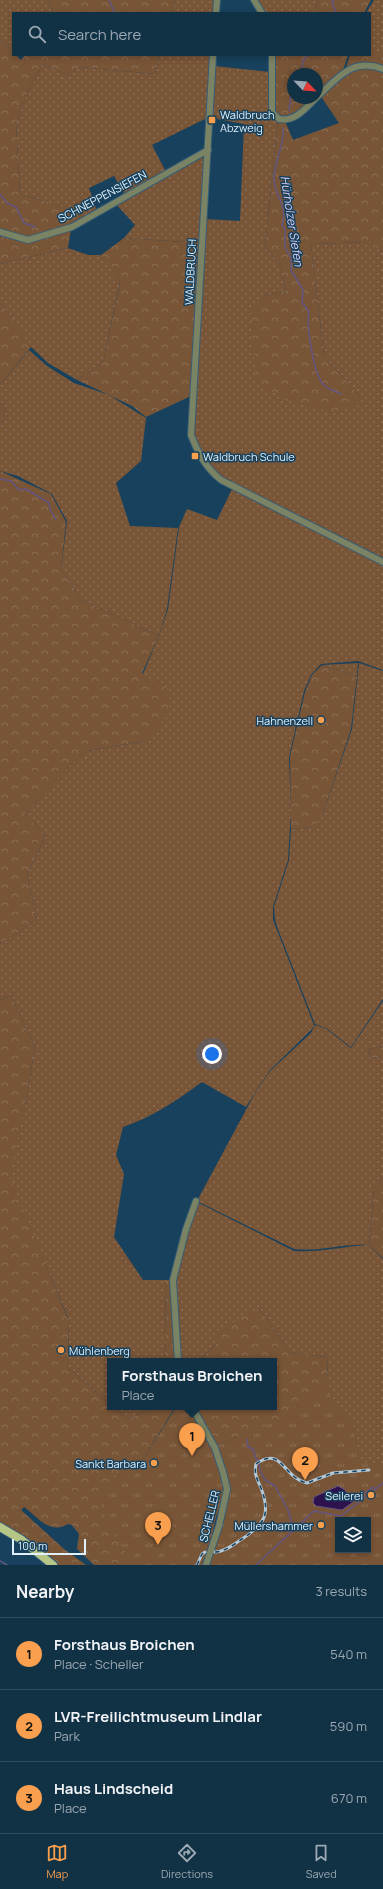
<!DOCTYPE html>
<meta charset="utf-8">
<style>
:root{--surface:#113145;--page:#1e3d50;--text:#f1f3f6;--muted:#9ca9b3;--line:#304c5e;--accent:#f99f4d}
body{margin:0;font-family:Manrope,sans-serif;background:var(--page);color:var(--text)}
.controls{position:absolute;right:12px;bottom:12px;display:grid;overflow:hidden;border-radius:0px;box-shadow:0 2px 6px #0003}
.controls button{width:36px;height:36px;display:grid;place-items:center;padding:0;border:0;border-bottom:1px solid var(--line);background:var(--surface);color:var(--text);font:20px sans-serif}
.compass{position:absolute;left:287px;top:68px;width:36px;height:36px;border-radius:50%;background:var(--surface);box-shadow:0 2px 6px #0003;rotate:115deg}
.scale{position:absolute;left:12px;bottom:10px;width:74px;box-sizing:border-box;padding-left:4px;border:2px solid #e1f0fb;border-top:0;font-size:11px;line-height:14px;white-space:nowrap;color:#e1f0fb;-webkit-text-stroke:3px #17415c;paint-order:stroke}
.you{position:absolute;left:212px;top:1054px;width:14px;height:14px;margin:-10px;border:3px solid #fff;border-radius:50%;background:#1a73e8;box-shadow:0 0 0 6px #1a73e833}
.badge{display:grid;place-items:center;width:26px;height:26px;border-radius:50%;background:var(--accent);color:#111;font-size:13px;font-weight:700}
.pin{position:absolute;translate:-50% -33px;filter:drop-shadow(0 1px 2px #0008)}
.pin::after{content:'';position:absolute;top:21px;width:14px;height:12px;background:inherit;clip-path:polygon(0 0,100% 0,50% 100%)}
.popup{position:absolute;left:107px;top:1358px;width:170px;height:52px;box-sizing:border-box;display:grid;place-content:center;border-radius:0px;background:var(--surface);filter:drop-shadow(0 1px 3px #0005);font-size:13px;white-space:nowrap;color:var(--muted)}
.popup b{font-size:15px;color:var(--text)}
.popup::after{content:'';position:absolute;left:50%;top:100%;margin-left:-8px;border:8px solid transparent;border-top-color:var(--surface)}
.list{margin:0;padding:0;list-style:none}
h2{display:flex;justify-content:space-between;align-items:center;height:52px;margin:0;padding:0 16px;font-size:17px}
h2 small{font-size:13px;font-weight:400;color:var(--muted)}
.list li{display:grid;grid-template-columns:26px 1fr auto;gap:12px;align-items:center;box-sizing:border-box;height:72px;padding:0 16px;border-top:1px solid var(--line)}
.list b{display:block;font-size:15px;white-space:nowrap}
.list p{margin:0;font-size:13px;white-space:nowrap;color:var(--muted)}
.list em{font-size:13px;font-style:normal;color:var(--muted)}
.icon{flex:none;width:22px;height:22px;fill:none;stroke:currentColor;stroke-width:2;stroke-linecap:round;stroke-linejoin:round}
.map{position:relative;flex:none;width:383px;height:1565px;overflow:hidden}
.search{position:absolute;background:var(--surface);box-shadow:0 2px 6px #0003;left:12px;right:12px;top:12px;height:44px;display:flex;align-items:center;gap:10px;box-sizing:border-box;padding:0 14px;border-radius:0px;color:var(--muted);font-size:15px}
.sheet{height:268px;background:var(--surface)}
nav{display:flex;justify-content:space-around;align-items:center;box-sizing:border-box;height:56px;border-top:1px solid var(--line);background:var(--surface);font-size:11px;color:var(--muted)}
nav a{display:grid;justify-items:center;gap:2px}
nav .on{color:var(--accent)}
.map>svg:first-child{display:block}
.grass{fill:url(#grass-dots)}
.forest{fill:url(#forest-crowns)}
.park{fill:url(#park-tufts);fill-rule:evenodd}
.water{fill:#2d124d;stroke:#635581}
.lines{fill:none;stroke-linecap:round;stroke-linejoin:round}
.stream{stroke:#635581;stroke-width:1.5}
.minor-casing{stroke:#375d75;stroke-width:8}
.major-casing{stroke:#375d75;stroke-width:10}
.minor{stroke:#7a8364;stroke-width:6}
.major{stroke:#b5c686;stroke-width:8}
.rail-casing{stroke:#b4c9d7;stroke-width:3}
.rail{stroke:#17415c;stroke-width:1.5;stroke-dasharray:4.5;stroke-linecap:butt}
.poi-dot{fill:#f99f4d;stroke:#17415c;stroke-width:1.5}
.labels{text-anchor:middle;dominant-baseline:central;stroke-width:3;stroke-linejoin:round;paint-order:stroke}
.poi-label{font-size:11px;fill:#e1f0fb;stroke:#17415c;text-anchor:end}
.street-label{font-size:11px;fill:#e1f0fb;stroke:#17415c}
.water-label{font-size:12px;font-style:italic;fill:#d9ccf2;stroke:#17415c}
</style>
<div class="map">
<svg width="383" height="1565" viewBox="0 0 383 1565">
<defs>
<pattern id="grass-dots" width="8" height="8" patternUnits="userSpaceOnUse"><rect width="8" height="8" fill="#795537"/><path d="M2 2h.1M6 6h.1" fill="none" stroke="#8c6e55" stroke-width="1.8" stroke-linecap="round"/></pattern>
<pattern id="forest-crowns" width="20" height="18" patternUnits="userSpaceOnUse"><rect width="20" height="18" fill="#795537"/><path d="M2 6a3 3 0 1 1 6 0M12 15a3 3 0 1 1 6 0" fill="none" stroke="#8c6e55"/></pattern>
<pattern id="park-tufts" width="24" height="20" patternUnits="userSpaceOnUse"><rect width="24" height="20" fill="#795537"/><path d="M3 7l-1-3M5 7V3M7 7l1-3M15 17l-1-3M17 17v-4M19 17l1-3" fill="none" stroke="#8c6e55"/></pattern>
</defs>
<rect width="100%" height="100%" fill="#17415c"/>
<g class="grass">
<polygon points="0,0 48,0 52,10 51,13 13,13 13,52 0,39"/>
<polygon points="175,0 216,0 215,13 172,13"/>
<polygon points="256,0 319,0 313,13 263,13"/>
<polygon points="374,0 383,0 383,52 370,52 370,13 366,13"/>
<polygon points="160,55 212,55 207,118 152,145 166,172 125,195 114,176 89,188 97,211 71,226 73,210 20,194 16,123 27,94 43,64 69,76 79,67 155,74"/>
<polygon points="214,66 270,72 278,120 265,247 279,263 286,291 265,296 366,403 324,356 311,244 370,242 383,252 383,561 222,478 210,468 193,434 205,219 240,221 244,124 212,118"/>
<polygon points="207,152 199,243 124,238 135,225 115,203"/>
<polygon points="68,248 88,255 101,255 120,282 103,362 77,380 48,363 30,346 2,303 0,303 0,264"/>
<polygon points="29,350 47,366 74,383 109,395 146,418 141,461 116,483 130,526 178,528 167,609 159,636 82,600 61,569 67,521 52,494 18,476 0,471 0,426 6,409 0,403 0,385"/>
<path d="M233 487 383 564V670L358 661 321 664 311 675 304 691 289 757 291 812 288 860 273 907V920L314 1025 313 1028 269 1071 246 1107 202 1082C176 1101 152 1117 123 1127L116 1155 124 1174 114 1237 143 1280H165L166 1343 164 1361H110V1404L69 1368 68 1318 9 1177 26 1100 35 1047 11 995 0 1000V944L37 920 27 874 46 836 25 814 68 767 87 751 145 741 150 679 143 674 159 636 168 609 179 527 187 509 217 520Z"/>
<polygon points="358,663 357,676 322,665"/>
<polygon points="359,663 383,671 383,999 351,1047 326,1028 315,1024 279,932 275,920 274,907 289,860 291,829 313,827 322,816 352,729"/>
<path d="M383 1001V1046L369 1049 370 1058 383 1057V1178L374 1188 369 1245C344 1243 320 1252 294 1249L197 1201 254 1095 269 1072 311 1033 315 1025 325 1028 351 1048Z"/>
<path d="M197 1202 294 1251C319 1253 344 1246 369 1245L383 1259V1465L360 1461 353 1425 331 1398 328 1380 327 1357 291 1353 259 1308 217 1343 199 1361H179L174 1280Z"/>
<polygon points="114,1407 158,1407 127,1419"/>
</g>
<g class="forest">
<polygon points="48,0 175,0 172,13 51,13 52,10"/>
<polygon points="319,0 371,0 364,13 313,13"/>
<polygon points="0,39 13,52 13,55 16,55 21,60 25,55 160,55 155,74 79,67 69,76 43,64 27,94 16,123 20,194 74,210 68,248 0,264"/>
<polygon points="370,52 383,52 383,252 370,242 311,244 324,356 366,403 334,413 288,401 256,382 250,309 265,296 286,291 279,263 265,247 278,120 285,121 293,140 339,123 320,95 345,71 350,55 370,55"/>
<polygon points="274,55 348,55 343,70 317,95 317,74 293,74 293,98 314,98 296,116 280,118 273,111"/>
<polygon points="124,238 199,243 191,396 146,417 132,406 77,380 103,362 120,283 101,255"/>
<polygon points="0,303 2,303 31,347 0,385"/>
<polygon points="0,403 6,409 0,426"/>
<polygon points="0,471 51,494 66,522 61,569 82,600 159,636 142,673 170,691 170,713 145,741 87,751 68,767 25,814 46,836 27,874 37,920 0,944"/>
<polygon points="322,665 357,676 351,729 322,816 314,827 291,829 290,756 305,692 312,675"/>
<path d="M11 995 35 1047 26 1100 10 1177 68 1319 69 1368 110 1404V1407H114L127 1419 158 1407H175L144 1458 113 1477 111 1483 140 1565H94L77 1549 79 1534 72 1525 68 1524C50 1535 39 1518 24 1507L21 1510 64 1549 86 1565H56L0 1524V1000Z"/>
<polygon points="383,1046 383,1057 370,1058 369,1049"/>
<polygon points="383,1178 383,1258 369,1245 374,1188"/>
<polygon points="165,1280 172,1280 176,1361 164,1361 166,1343"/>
<polygon points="259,1308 291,1353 327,1357 328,1380 331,1398 353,1425 360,1461 383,1465 354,1466 280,1420 217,1445 194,1407 274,1407 274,1361 199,1361 217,1343 214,1333"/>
</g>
<g class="park">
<path d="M328 1380 331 1398 353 1425 360 1461 383 1465V1565H209L226 1506 229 1489 217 1445 279 1420ZM338 1520H368V1550H338Z"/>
<path d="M176 1407H189C204 1432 221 1458 224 1488 226 1500 219 1508 216 1517 212 1534 210 1549 204 1565H133L107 1523 99 1497 112 1477 144 1458Z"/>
</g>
<polygon class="water" points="338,1486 345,1490 351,1502 355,1499 356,1500 342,1510 316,1506 313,1503 314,1497"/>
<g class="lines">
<g class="stream">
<polyline points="109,0 115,13"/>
<polyline points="334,0 332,2 336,13"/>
<polyline points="301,74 303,61 308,55"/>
<polyline points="289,110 291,96 293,92"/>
<path d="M283 128C285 144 275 160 274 177 273 195 289 205 282 225L285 229V247L291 258V270L303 290 302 302 309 312C306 324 314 379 325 386 329 390 336 391 341 394"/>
<polyline points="0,194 7,203 16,207 24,223 35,227"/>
<polyline points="0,479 11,481 19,490 26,489 49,503 50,509 56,520"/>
<polyline points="247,1439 248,1447 253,1449 256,1459 258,1460 260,1470 265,1480 275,1486 288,1510 294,1531"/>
<polyline points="355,1500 373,1487 375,1489"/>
<polyline points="0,1561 7,1565"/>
<polyline points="256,1565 314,1511 341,1516 383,1483"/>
</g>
<defs>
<g id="minor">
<polyline points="254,0 262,13"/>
<polyline points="216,13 217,0"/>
<path d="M213 55 191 435C198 453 205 467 221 480L383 562"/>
<path d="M272 55V112L279 119C295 122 305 109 316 98"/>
<path d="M317 97C338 78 352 57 383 69"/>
<polyline points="0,232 28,240 72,227 208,150"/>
<polyline points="178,1361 173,1280 186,1229 196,1201"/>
<polyline points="192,1407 215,1448 223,1472 227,1489 219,1526 206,1565"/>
</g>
<polyline id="major" points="0,1527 22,1540 53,1565"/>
</defs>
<use href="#minor" class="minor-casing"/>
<use href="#major" class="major-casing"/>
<use href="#minor" class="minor"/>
<use href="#major" class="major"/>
<defs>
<g id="rail">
<path d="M215 1552C225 1552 234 1544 242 1539 265 1524 271 1514 261 1488 257 1479 254 1474 256 1464 282 1445 283 1478 307 1483L333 1473 369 1470"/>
<polyline points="197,1565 202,1554 205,1552"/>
</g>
</defs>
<use href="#rail" class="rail-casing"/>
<use href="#rail" class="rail"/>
</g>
<g class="poi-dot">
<rect x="208" y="116" width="8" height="8" rx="2"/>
<rect x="191" y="452" width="8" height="8" rx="2"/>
<circle cx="321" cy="720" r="4"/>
<circle cx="61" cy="1350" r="4"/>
<circle cx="154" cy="1463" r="4"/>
<circle cx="371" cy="1495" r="4"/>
<circle cx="321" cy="1525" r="4"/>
</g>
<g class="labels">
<g class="poi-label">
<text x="220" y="114" text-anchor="start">Waldbruch<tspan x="220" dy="13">Abzweig</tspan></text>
<text x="203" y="456" text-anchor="start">Waldbruch Schule</text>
<text x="313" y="720">Hahnenzell</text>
<text x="69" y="1350" text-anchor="start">Mühlenberg</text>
<text x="146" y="1463">Sankt Barbara</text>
<text x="363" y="1495">Seilerei</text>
<text x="313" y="1525">Müllershammer</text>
</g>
<g class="street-label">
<text transform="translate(102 196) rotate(-28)">SCHNEPPENSIEFEN</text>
<text transform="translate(190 272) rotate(-87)">WALDBRUCH</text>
<text transform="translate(209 1516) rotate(-76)">SCHELLER</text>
</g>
<g class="water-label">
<text transform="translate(292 221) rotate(81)">Hürholzer Siefen</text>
</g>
</g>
</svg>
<div class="controls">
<button><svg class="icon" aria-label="layers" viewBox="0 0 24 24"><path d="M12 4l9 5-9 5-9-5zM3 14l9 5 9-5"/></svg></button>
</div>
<svg class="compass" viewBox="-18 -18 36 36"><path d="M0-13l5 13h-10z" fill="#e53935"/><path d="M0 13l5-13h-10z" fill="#9ca9b3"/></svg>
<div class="scale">100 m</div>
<div class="you"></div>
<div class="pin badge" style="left:192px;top:1456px">1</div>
<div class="popup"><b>Forsthaus Broichen</b>Place</div>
<div class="pin badge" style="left:305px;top:1480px">2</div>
<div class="pin badge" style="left:158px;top:1545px">3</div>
<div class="search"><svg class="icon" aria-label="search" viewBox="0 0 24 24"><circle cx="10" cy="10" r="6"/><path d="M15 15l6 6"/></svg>Search here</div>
</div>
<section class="sheet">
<h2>Nearby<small>3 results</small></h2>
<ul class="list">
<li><span class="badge">1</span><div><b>Forsthaus Broichen</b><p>Place · Scheller</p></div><em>540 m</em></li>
<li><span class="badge">2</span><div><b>LVR-Freilichtmuseum Lindlar</b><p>Park</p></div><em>590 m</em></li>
<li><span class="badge">3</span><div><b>Haus Lindscheid</b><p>Place</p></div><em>670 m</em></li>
</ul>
</section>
<nav>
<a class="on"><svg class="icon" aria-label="map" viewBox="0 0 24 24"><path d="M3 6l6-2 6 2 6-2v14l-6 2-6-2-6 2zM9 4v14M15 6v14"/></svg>Map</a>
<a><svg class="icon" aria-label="directions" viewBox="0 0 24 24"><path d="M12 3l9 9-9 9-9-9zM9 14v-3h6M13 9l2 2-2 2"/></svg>Directions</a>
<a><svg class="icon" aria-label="saved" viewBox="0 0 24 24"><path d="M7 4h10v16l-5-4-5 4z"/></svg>Saved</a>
</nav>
